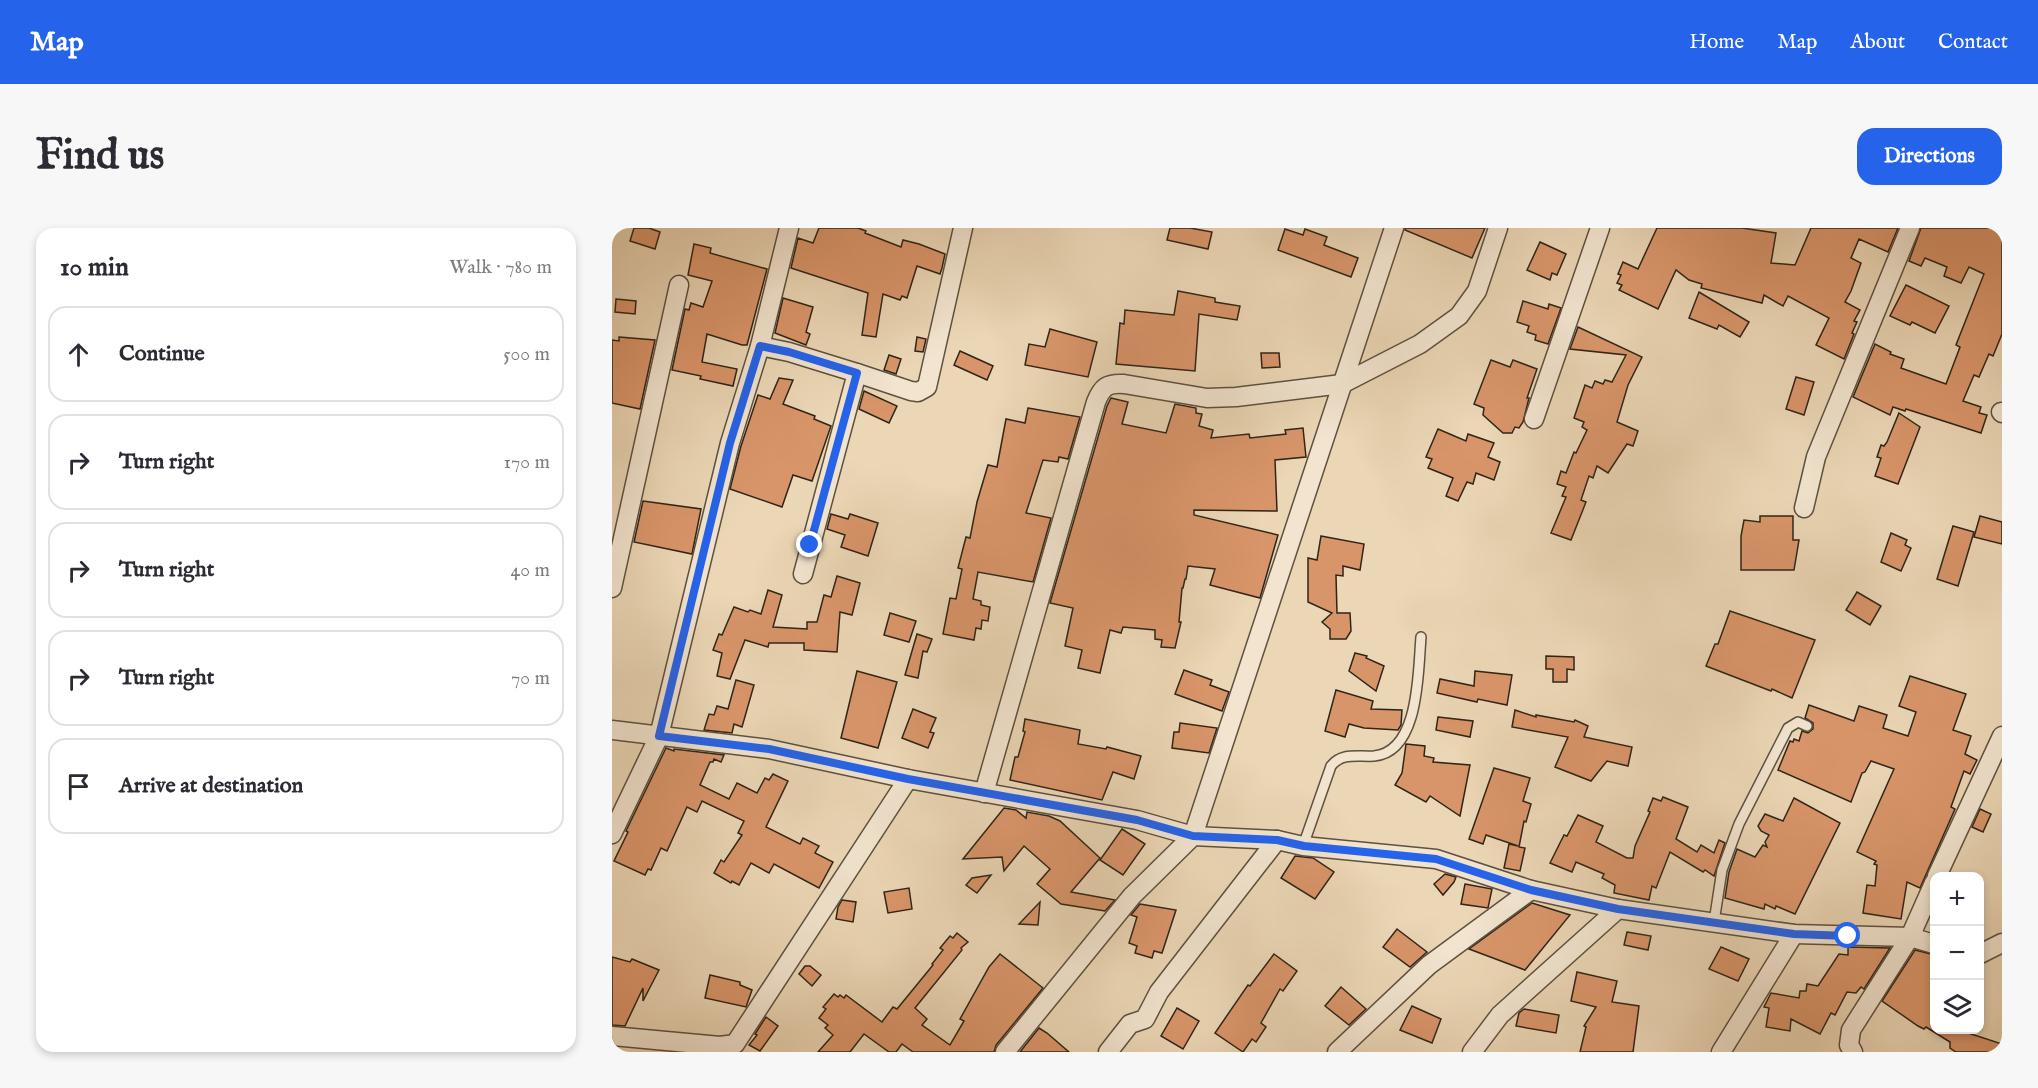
<!DOCTYPE html>
<meta charset="utf-8">
<style>
:root{--surface:#fff;--page:#f7f7f7;--text:#2b2b33;--muted:#7c7c81;--line:#e1e1e2;--accent:#2563eb}
body{margin:0;font-family:"IM FELL English",serif;background:var(--page);color:var(--text)}
.controls{position:absolute;right:18px;bottom:18px;display:grid;overflow:hidden;border-radius:12px;box-shadow:0 3px 9px #0003}
.controls button{width:54px;height:54px;display:grid;place-items:center;padding:0;border:0;border-bottom:2px solid var(--line);background:var(--surface);color:var(--text);font:30px sans-serif}
.stop{position:absolute;width:18px;height:18px;margin:-14px;border:4px solid #2563eb;border-radius:50%;background:#fff}
.stop.end{background:#2563eb;border-color:#fff;box-shadow:0 2px 6px #0008}
.list{margin:0;padding:0;list-style:none}
h2{display:flex;justify-content:space-between;align-items:center;height:78px;margin:0;padding:0 24px;font-size:26px}
h2 small{font-size:20px;font-weight:400;color:var(--muted)}
.list li{display:grid;grid-template-columns:39px 1fr auto;gap:18px;align-items:center;box-sizing:border-box;height:96px;margin:0 12px 12px;padding:0 12px;border:2px solid var(--line);border-radius:18px}
.list b{display:block;font-size:22px;white-space:nowrap}
.list em{font-size:20px;font-style:normal;color:var(--muted)}
.icon{flex:none;width:33px;height:33px;fill:none;stroke:currentColor;stroke-width:2;stroke-linecap:round;stroke-linejoin:round}
.map{position:relative;flex:none;width:1390px;height:824px;overflow:hidden;border-radius:18px}
header{display:flex;align-items:center;gap:36px;box-sizing:border-box;height:84px;padding:0 30px;background:var(--accent);color:#fff}
header strong{font-size:28px}
nav{display:flex;gap:33px;margin-inline-start:auto;font-size:21px}
.intro{display:flex;align-items:center;justify-content:space-between;box-sizing:border-box;height:144px;padding:0 36px}
h1{margin:0;font-size:42px}
.button{padding:15px 27px;border-radius:18px;background:var(--accent);color:#fff;font-size:21px;font-weight:700}
main{display:flex;gap:36px;padding:0 36px}
aside{flex:1;background:var(--surface);border-radius:18px;box-shadow:0 3px 9px #0003}
.map>svg:first-child{display:block}
.building{fill:#d9956a;stroke:#2e2518;stroke-width:1.5}
.lines{fill:none;stroke-linecap:round;stroke-linejoin:round}
.service-casing{stroke:#5d513f;stroke-width:12}
.minor-casing{stroke:#5d513f;stroke-width:21}
.service{stroke:#f2e4cf;stroke-width:9}
.minor{stroke:#f2e4cf;stroke-width:18}
.route{stroke:#2563eb;stroke-width:8}
</style>
<header>
<strong>Map</strong>
<nav><a>Home</a><a>Map</a><a>About</a><a>Contact</a></nav>
</header>
<div class="intro"><h1>Find us</h1><a class="button">Directions</a></div>
<main>
<aside>
<h2>10 min<small>Walk · 780 m</small></h2>
<ul class="list">
<li><svg class="icon" aria-label="ahead" viewBox="0 0 24 24"><path d="M12 20V5M6 11l6-6 6 6"/></svg><div><b>Continue</b></div><em>500 m</em></li>
<li><svg class="icon" aria-label="right" viewBox="0 0 24 24"><path d="M7 20v-9h11M14 6l5 5-5 5"/></svg><div><b>Turn right</b></div><em>170 m</em></li>
<li><svg class="icon" aria-label="right" viewBox="0 0 24 24"><path d="M7 20v-9h11M14 6l5 5-5 5"/></svg><div><b>Turn right</b></div><em>40 m</em></li>
<li><svg class="icon" aria-label="right" viewBox="0 0 24 24"><path d="M7 20v-9h11M14 6l5 5-5 5"/></svg><div><b>Turn right</b></div><em>70 m</em></li>
<li><svg class="icon" aria-label="arrive" viewBox="0 0 24 24"><path d="M6 21V4h12l-3 4 3 4H6"/></svg><div><b>Arrive at destination</b></div></li>
</ul>
</aside>
<div class="map">
<svg width="1390" height="824" viewBox="0 0 1390 824">
<rect width="100%" height="100%" fill="#ebd6b5"/>
<filter id="stains"><feTurbulence type="fractalNoise" baseFrequency=".00333" numOctaves="4"/><feColorMatrix values="0 0 0 0 .2 0 0 0 0 .09 0 0 0 0 .02 0 0 0 .5 -.17"/></filter>
<radialGradient id="worn" r=".72"><stop offset=".6" stop-color="#630" stop-opacity="0"/><stop offset="1" stop-color="#630" stop-opacity=".3"/></radialGradient>
<g class="building">
<polygon points="22,0 37,0 48,4 43,21 18,13"/>
<polygon points="207,0 246,0 254,3 253,5 289,19 291,12 307,16 333,26 330,40 328,46 305,38 295,70 290,68 288,72 271,66 264,109 250,107 256,65 179,40 186,10 201,15"/>
<polygon points="558,0 578,0 600,4 596,21 555,12"/>
<polygon points="793,0 873,0 860,30 793,2"/>
<polygon points="1045,0 1130,0 1164,5 1159,35 1183,37 1199,0 1286,0 1276,24 1247,11 1239,30 1249,35 1239,63 1233,74 1248,82 1242,93 1245,94 1240,105 1242,106 1232,131 1204,117 1217,90 1176,68 1171,78 1152,67 1150,75 1089,60 1090,56 1077,52 1064,42 1046,81 1007,62 1010,57 1005,55 1009,47 1006,46 1011,34 1026,41"/>
<polygon points="1309,0 1390,0 1390,106 1381,128 1377,126 1367,149 1362,147 1351,173 1369,179 1367,185 1375,187 1369,205 1294,181 1293,183 1281,179 1278,187 1241,169 1263,116 1279,124 1278,126 1292,131 1289,140 1334,156 1348,119 1344,117 1372,46 1357,39 1349,55 1332,48 1335,39 1313,30 1309,38 1297,33"/>
<polygon points="673,1 691,7 693,1 715,9 712,17 746,30 739,49 666,22"/>
<polygon points="928,14 954,26 945,47 940,45 938,52 915,42"/>
<polygon points="82,16 99,20 98,25 155,41 135,117 130,117 95,106 90,134 125,141 121,158 88,151 89,148 60,142 73,81 77,82 79,75 91,79 100,53 76,47"/>
<polygon points="1294,57 1337,78 1323,105 1300,94 1298,97 1278,88"/>
<polygon points="566,63 603,70 603,74 628,78 625,92 587,86 583,143 504,136 508,95 512,96 513,82 562,87"/>
<polygon points="1087,64 1137,94 1128,109 1107,97 1105,101 1077,90"/>
<polygon points="171,70 201,79 194,104 198,106 194,117 163,105"/>
<polygon points="4,71 24,73 23,86 3,84"/>
<polygon points="911,73 936,81 937,76 949,80 936,116 923,112 924,107 915,104 917,98 905,94"/>
<polygon points="966,99 1030,129 1016,157 1005,194 1026,203 1021,218 1015,216 996,245 985,238 981,250 977,248 969,272 974,274 959,312 939,305 954,269 950,268 954,259 945,256 949,243 954,245 962,224 964,225 975,202 970,199 972,194 962,190 973,157 980,160 983,153 991,156 993,152 1000,154 1014,127 958,121"/>
<polygon points="438,101 485,114 476,149 413,137 417,116 433,119"/>
<polygon points="7,109 43,112 28,181 0,175 0,112 7,113"/>
<polygon points="305,109 314,111 311,124 303,123"/>
<polygon points="348,123 381,138 375,152 342,137"/>
<polygon points="649,125 667,125 668,139 650,140"/>
<polygon points="277,127 289,131 284,146 272,142"/>
<polygon points="879,132 898,139 901,132 925,141 915,170 917,170 911,194 907,200 903,199 900,205 891,205 871,187 872,180 862,176"/>
<polygon points="1184,149 1202,154 1192,187 1174,181"/>
<polygon points="167,150 181,152 171,176 203,188 202,191 219,198 200,253 181,247 170,279 118,261 129,218 146,167 158,171"/>
<polygon points="252,163 285,178 277,195 247,181"/>
<polygon points="499,170 516,174 510,196 554,205 563,176 584,180 584,185 590,186 587,198 601,202 599,210 637,206 638,210 674,206 673,202 691,200 694,229 663,232 665,283 582,282 582,287 666,307 648,370 598,357 603,341 576,338 574,351 573,351 571,360 570,360 567,394 569,394 563,420 549,419 550,412 543,411 543,402 511,399 509,405 498,402 488,445 466,440 470,422 453,418 461,380 438,375 495,178"/>
<polygon points="416,180 468,189 456,231 447,229 446,234 431,232 414,285 439,290 421,354 366,344 361,371 369,373 369,377 378,379 376,393 370,392 369,401 364,400 362,412 331,406 338,370 344,371 350,341 346,340 354,309 358,310 365,274 376,237 385,239 394,191 413,195"/>
<polygon points="1287,185 1308,199 1286,256 1263,248 1269,230 1265,229 1269,217 1272,218 1275,214"/>
<polygon points="826,201 854,213 856,206 882,215 876,229 888,234 882,252 864,245 861,256 855,254 846,273 834,268 841,250 816,240 820,231 814,229"/>
<polygon points="31,273 89,281 80,326 22,314"/>
<polygon points="219,286 236,291 238,286 266,295 256,328 229,319 233,307 215,301"/>
<polygon points="1148,288 1181,288 1181,312 1187,312 1182,342 1129,342 1129,308 1132,292 1148,294"/>
<polygon points="1368,288 1390,294 1390,316 1362,309"/>
<polygon points="1341,298 1362,304 1346,358 1325,351"/>
<polygon points="1279,305 1295,312 1293,317 1299,320 1289,343 1269,334"/>
<polygon points="709,308 752,316 748,342 731,338 731,348 724,347 725,385 738,385 739,403 734,411 718,411 718,401 710,394 720,385 696,374 696,330 705,332"/>
<polygon points="225,348 248,355 240,387 228,384 225,424 192,422 192,415 157,415 156,419 133,412 118,451 105,448 110,425 101,422 107,406 110,407 122,379 136,384 138,382 149,386 156,362 170,367 161,399 195,401 195,394 205,394 212,367 219,369"/>
<polygon points="1245,364 1269,378 1258,397 1234,382"/>
<polygon points="1118,383 1203,412 1180,470 1160,461 1159,463 1094,438 1103,416 1106,416"/>
<polygon points="278,385 304,393 297,414 272,407"/>
<polygon points="305,406 320,411 315,424 311,423 306,450 293,447"/>
<polygon points="743,425 755,428 754,430 772,438 764,463 737,443"/>
<polygon points="934,428 962,429 962,442 955,441 955,454 941,454 941,441 934,441"/>
<polygon points="572,442 600,452 598,457 617,464 610,483 563,466"/>
<polygon points="245,443 285,454 266,520 229,510"/>
<polygon points="863,443 900,447 895,477 866,471 865,474 825,465 828,451 862,458"/>
<polygon points="1298,448 1354,466 1341,502 1359,508 1353,526 1365,532 1358,546 1352,543 1339,579 1343,581 1308,660 1295,654 1289,691 1251,685 1255,657 1263,658 1265,637 1262,636 1264,633 1245,624 1282,541 1259,533 1253,544 1250,545 1239,574 1166,542 1178,513 1181,514 1182,511 1187,513 1190,503 1196,505 1201,501 1201,495 1193,490 1197,477 1242,493 1247,478 1275,487 1271,500 1296,508 1304,484 1287,478"/>
<polygon points="124,452 142,457 130,499 122,496 120,505 92,502 97,486 102,487 105,478 116,481"/>
<polygon points="724,462 761,473 759,481 790,482 789,497 786,502 752,500 737,496 733,509 713,503"/>
<polygon points="301,481 324,490 318,504 322,505 316,520 290,510"/>
<polygon points="903,482 924,489 924,487 962,494 963,492 976,498 972,509 1020,519 1016,538 995,533 979,553 943,539 956,509 900,499"/>
<polygon points="826,489 861,493 858,509 824,502"/>
<polygon points="413,491 468,502 466,516 494,521 495,519 529,528 522,551 501,544 490,572 398,552 403,529 406,529 413,504 411,503"/>
<polygon points="568,495 605,500 597,525 560,520 562,504 567,504"/>
<polygon points="794,516 813,518 812,528 822,530 821,534 858,537 848,588 818,568 814,574 783,557 790,545"/>
<polygon points="54,520 62,523 62,521 112,527 109,534 102,531 101,534 98,534 88,557 117,571 125,555 145,565 153,550 157,552 161,546 176,553 154,599 188,616 191,610 207,618 203,625 221,634 207,660 162,636 157,645 139,635 127,657 120,653 119,655 102,645 109,632 112,634 130,607 126,605 132,593 90,573 85,584 75,579 55,623 49,620 39,642 36,641 33,647 2,633 16,604 14,603"/>
<polygon points="882,540 918,550 911,573 919,576 914,594 912,593 907,619 913,620 908,643 892,640 897,616 906,618 874,607 871,616 857,611"/>
<polygon points="1051,569 1076,579 1064,611 1085,624 1089,617 1102,625 1107,612 1113,615 1102,648 1093,642 1091,644 1058,624 1044,660 1040,658 1037,672 1002,665 1003,657 990,650 992,646 964,634 960,644 938,635 952,607 955,608 966,587 991,598 984,614 1015,630 1021,630 1023,618 1038,584 1036,583 1041,570 1049,573"/>
<polygon points="1182,570 1228,595 1183,686 1164,678 1163,681 1153,676 1152,681 1113,670 1117,644 1125,621 1143,629 1151,617 1155,619 1153,614 1157,607 1149,603 1146,598 1153,586 1171,593"/>
<polygon points="392,580 404,582 414,590 415,584 437,588 448,593 488,630 459,664 503,672 493,683 449,676 425,656 438,641 412,618 392,643 390,629 351,631"/>
<polygon points="1368,581 1379,586 1371,604 1360,599"/>
<polygon points="510,601 533,616 511,647 488,632"/>
<polygon points="683,628 701,630 722,644 703,671 669,650"/>
<polygon points="833,646 844,649 842,654 831,667 822,656"/>
<polygon points="379,647 365,665 354,657 360,650"/>
<polygon points="853,656 880,661 876,680 849,676"/>
<polygon points="297,660 300,681 276,685 272,664"/>
<polygon points="230,672 244,674 241,694 224,691 226,679"/>
<polygon points="428,674 426,697 407,696"/>
<polygon points="920,675 958,687 913,742 857,721"/>
<polygon points="528,676 564,682 550,725 542,723 540,730 523,725 525,718 517,715 525,689 519,687"/>
<polygon points="785,701 815,724 798,739 771,719"/>
<polygon points="1015,704 1039,708 1036,722 1012,717"/>
<polygon points="345,705 356,714 349,720 350,722 303,780 315,791 310,797 338,817 352,793 348,791 377,739 388,726 431,760 384,817 382,824 301,824 290,816 284,824 277,824 252,806 238,824 206,824 221,807 213,800 216,797 207,790 214,781 211,779 222,766 226,769 228,767 232,770 234,767 270,794 281,779 285,781 321,737 320,736 331,722 328,720 338,708 341,710"/>
<polygon points="1109,719 1137,731 1126,753 1097,741"/>
<polygon points="1236,719 1278,720 1252,761 1249,759 1244,765 1235,764 1223,787 1219,785 1208,806 1179,791 1178,803 1154,799 1157,780 1152,779 1159,765 1187,770 1188,763 1194,763 1195,756 1206,758 1227,726 1236,727"/>
<polygon points="1303,722 1323,727 1323,801 1344,801 1390,816 1390,824 1344,824 1338,820 1338,814 1314,799 1312,801 1306,798 1270,773"/>
<polygon points="662,726 685,743 671,763 668,761 649,795 654,799 644,814 640,811 631,824 603,805 636,757 638,758"/>
<polygon points="0,729 18,734 20,731 47,742 31,773 31,760 13,798 0,797"/>
<polygon points="193,738 198,738 209,747 200,758 187,746"/>
<polygon points="965,744 1005,753 1000,774 1027,778 1021,824 968,824 974,799 972,798 984,779 959,773"/>
<polygon points="98,747 128,754 128,757 140,762 134,779 93,770"/>
<polygon points="729,759 754,781 737,797 713,778"/>
<polygon points="800,778 829,791 820,815 788,802"/>
<polygon points="565,780 587,793 571,821 549,808"/>
<polygon points="912,781 947,787 944,805 904,798 907,785"/>
<polygon points="154,789 166,798 148,823 137,817 145,807 143,806"/>
<polygon points="427,800 435,805 457,824 408,824"/>
</g>
<g class="lines">
<defs>
<g id="service">
<path d="M691 618 719 538C730 524 746 529 762 528 808 524 806 442 809 409"/>
<polyline points="1102,694 1110,642 1127,596 1176,500 1186,494 1195,498"/>
</g>
<g id="minor">
<polyline points="148,118 177,124 245,145 191,346"/>
<polyline points="245,145 299,163 306,164 315,159 351,0"/>
<polyline points="1389,184 1390,185"/>
<polyline points="922,191 988,0"/>
<polyline points="1192,280 1204,229 1298,0"/>
<polyline points="0,360 67,57"/>
<polyline points="0,502 157,521 296,551 525,592 581,608 665,612 691,618 824,631 919,662 1006,681 1182,706 1298,709 1322,716"/>
<path d="M372 565 484 174C490 159 495 155 512 156L595 170 624 169 730 156 808 116 847 88 865 63 886 0"/>
<polyline points="0,606 47,508 118,215 148,118 177,0"/>
<polyline points="1325,648 1390,508"/>
<polyline points="1368,726 1390,715"/>
<polyline points="0,808 108,818 123,816 296,551"/>
<polyline points="393,824 520,668 581,608 782,0"/>
<polyline points="496,824 518,796 533,791 547,764 665,612"/>
<polyline points="725,824 817,737 919,662"/>
<polyline points="860,824 888,787 1006,681"/>
<polyline points="1109,824 1182,706"/>
<polyline points="1241,824 1237,817 1239,802 1298,709 1322,655"/>
</g>
</defs>
<use href="#service" class="service-casing"/>
<use href="#minor" class="minor-casing"/>
<use href="#service" class="service"/>
<use href="#minor" class="minor"/>
</g>
<g class="lines">
<polyline class="route" points="198,317 245,145 177,124 148,118 118,215 47,508 157,521 296,551 525,592 581,608 665,612 692,618 824,631 919,662 1006,681 1182,706 1236,708"/>
</g>
<rect width="100%" height="100%" filter="url(#stains)"/>
<rect width="100%" height="100%" fill="url(#worn)"/>
</svg>
<div class="controls">
<button>+</button>
<button>−</button>
<button><svg class="icon" aria-label="layers" viewBox="0 0 24 24"><path d="M12 4l9 5-9 5-9-5zM3 14l9 5 9-5"/></svg></button>
</div>
<div class="stop" style="left:1236px;top:708px"></div>
<div class="stop end" style="left:198px;top:317px"></div>
</div>
</main>
